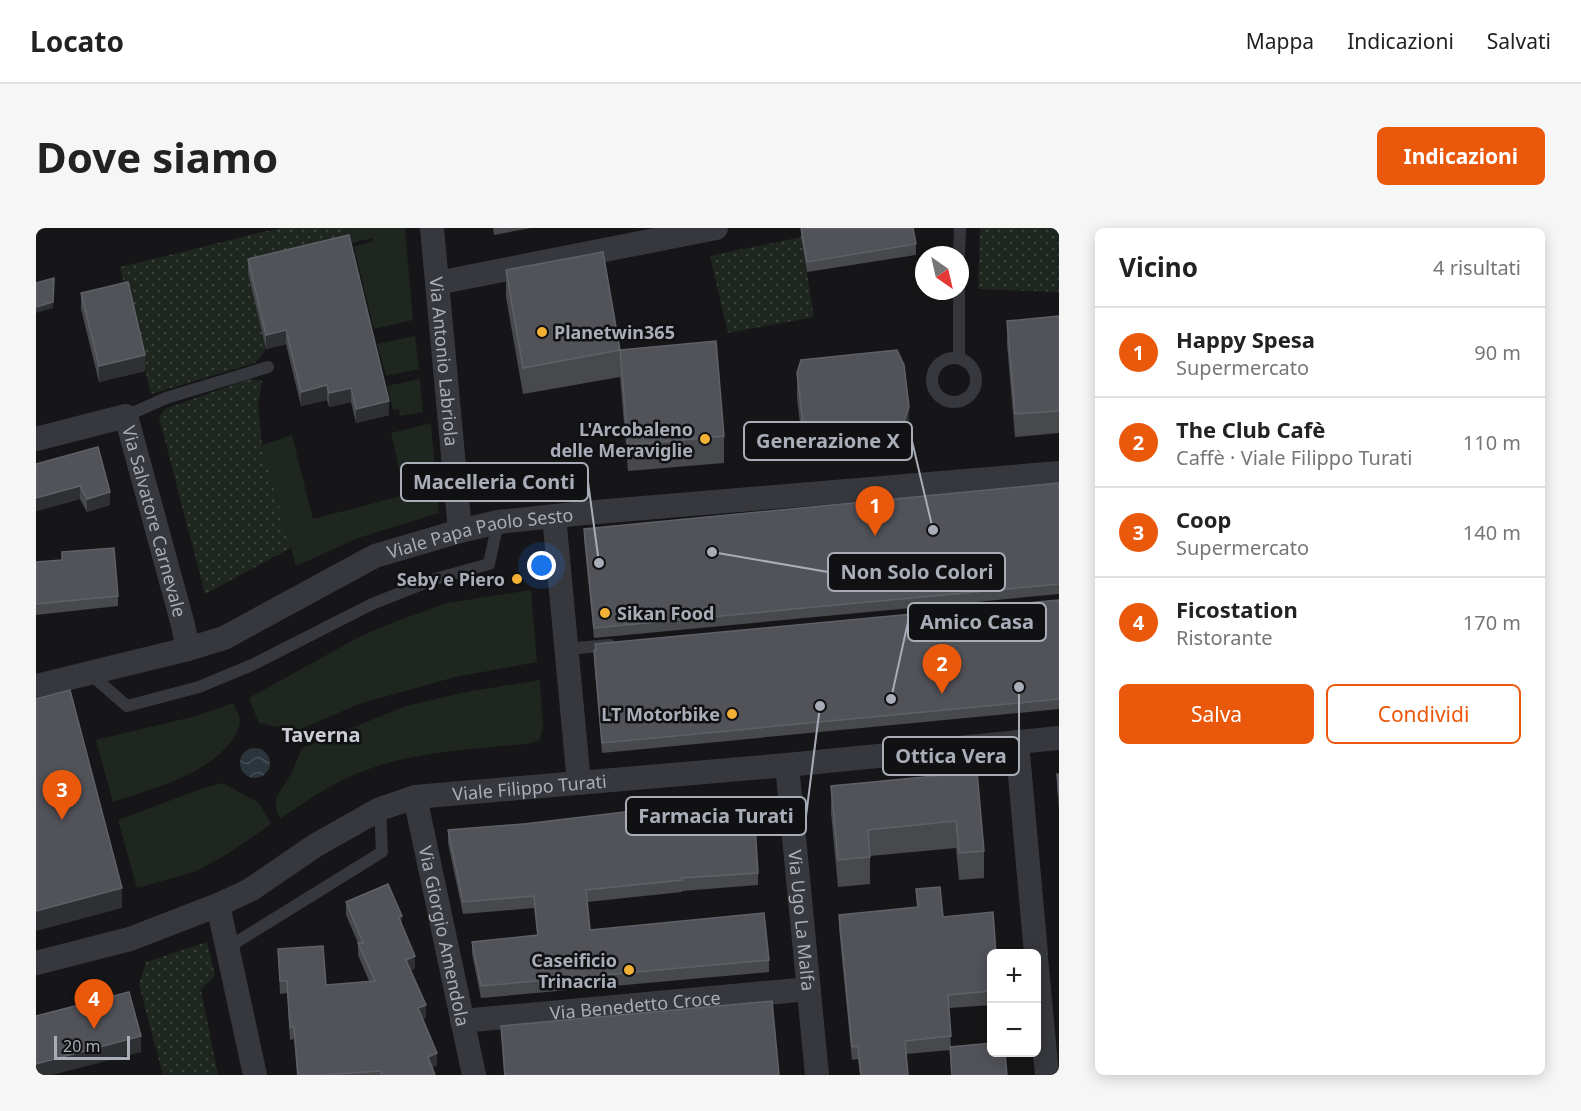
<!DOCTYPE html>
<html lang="it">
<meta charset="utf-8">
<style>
:root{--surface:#fff;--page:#f6f6f6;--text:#222;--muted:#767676;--line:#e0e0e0;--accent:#ea580c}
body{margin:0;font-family:"Noto Sans",sans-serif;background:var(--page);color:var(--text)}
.controls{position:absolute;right:18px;bottom:18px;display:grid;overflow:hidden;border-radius:9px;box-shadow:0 3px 15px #0003}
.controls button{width:54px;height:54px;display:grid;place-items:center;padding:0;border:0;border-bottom:2px solid var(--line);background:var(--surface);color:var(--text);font:30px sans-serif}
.compass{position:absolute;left:879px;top:18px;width:54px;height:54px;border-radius:50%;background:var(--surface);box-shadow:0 3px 15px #0003;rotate:146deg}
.scale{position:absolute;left:18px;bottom:15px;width:76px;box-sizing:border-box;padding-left:6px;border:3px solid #a8adb8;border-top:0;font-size:16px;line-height:21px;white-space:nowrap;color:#a8adb8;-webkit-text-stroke:4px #111113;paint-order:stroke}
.you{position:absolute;left:506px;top:338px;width:21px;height:21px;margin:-15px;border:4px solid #fff;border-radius:50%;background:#1a73e8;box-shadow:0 0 0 9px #1a73e833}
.badge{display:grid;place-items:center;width:39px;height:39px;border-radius:50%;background:var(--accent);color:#fff;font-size:20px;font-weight:700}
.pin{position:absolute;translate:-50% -50px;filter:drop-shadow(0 2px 3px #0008)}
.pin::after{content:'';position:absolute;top:32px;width:21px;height:18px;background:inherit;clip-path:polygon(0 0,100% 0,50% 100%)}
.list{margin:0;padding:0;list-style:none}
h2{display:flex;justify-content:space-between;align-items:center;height:78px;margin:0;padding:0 24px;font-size:26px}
h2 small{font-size:20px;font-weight:400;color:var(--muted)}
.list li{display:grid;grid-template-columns:39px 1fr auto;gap:18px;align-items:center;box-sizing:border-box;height:90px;padding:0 24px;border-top:2px solid var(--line)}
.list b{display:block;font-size:22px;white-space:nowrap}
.list p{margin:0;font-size:20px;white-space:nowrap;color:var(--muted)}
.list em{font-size:20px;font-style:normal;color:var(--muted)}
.actions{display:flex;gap:12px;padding:18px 24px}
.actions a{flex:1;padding:14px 0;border:2px solid var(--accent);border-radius:9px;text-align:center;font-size:21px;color:var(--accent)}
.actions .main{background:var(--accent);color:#fff}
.map{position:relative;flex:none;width:1023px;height:847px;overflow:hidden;border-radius:9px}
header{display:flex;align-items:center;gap:36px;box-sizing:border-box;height:84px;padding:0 30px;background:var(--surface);border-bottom:2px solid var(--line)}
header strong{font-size:28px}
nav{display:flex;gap:33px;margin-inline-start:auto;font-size:21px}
.intro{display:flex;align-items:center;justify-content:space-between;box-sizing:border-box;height:144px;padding:0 36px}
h1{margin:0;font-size:42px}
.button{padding:15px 27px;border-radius:9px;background:var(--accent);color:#fff;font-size:21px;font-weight:700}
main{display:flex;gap:36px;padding:0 36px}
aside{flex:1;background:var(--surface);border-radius:9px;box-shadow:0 3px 15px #0003}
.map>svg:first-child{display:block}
.grass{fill:url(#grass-dots)}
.garden{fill:#1e261f}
.water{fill:url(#water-waves)}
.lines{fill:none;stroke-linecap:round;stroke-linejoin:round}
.service{stroke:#37383d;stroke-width:12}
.minor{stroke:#37383d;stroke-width:24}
.wall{fill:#47494d}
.shaded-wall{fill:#2f3033}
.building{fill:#525359;stroke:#5f6168;stroke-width:1.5}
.poi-dot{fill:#f2b134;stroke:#111113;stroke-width:2}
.labels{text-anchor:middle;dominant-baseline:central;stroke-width:5;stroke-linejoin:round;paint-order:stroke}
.poi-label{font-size:18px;font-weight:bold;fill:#a8adb8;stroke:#111113;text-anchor:end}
.street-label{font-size:18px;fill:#a8adb8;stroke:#111113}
.neighbourhood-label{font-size:20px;font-weight:bold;fill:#c9ccd4;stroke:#111113}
.leader{fill:none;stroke:#a8adb8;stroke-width:2}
.callout-dot{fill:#a8adb8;stroke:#111113;stroke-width:2}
.callout{fill:#111113;stroke:#a8adb8;stroke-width:2}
.callout-label{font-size:20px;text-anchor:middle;font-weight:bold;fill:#a8adb8}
</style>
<header>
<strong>Locato</strong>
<nav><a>Mappa</a><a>Indicazioni</a><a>Salvati</a></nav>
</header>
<div class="intro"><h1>Dove siamo</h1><a class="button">Indicazioni</a></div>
<main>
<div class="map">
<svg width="1023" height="847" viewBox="0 0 1023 847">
<defs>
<pattern id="grass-dots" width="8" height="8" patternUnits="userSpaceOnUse" patternTransform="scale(1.5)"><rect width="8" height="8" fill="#1e261f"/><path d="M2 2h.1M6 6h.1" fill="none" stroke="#3c433d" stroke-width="1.8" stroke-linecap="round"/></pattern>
<pattern id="water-waves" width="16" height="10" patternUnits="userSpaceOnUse" patternTransform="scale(1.5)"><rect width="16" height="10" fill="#2c353c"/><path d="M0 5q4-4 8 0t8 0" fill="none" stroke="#485056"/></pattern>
</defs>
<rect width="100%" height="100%" fill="#161618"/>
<g class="grass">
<polygon points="244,0 308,0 313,21 212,45 230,121 219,135 115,166 84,39"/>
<polygon points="944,0 1023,0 1023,64 942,61"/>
<polygon points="765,9 778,89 692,105 674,28"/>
<polygon points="213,151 226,153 222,177 226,217 255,320 169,366 123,189 129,181"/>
<polygon points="171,714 179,747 165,762 182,847 127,847 103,757 110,734"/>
</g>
<g class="garden">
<polygon points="308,0 369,0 377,92 338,101 318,19 337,13 337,10 312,16"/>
<polygon points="379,108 383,141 350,148 341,116"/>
<polygon points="384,151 387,184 364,188 363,181 357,182 351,158"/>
<polygon points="395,195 403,285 322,310 260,338 226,217 256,207 277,291 369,267 355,205"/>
<polygon points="495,362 501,434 419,449 323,476 260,503 223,495 213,470 323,409 361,393 411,375"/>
<path d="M504 452 507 499 504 512 491 516C426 522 358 524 299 556 280 566 262 579 244 591L240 580V570L255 546 266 520 370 478 430 464Z"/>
<path d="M197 475C199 480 204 487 204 492 204 498 201 505 198 509 174 547 117 560 77 574L60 512 160 488Z"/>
<polygon points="187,555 223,575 235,596 190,627 158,644 101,660 82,592 170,559"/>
</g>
<circle class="water" cx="219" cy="535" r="15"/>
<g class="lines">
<g class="service">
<polyline points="923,27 924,0"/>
<circle cx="918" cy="152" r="22"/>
<polyline points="923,130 923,63"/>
<polyline points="90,188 130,170 232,139"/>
<polyline points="531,421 574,417"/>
<polyline points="53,445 91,478 163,459 218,436 336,376 399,351 453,336 462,294"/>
<polyline points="191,720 346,624 344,581"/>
</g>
<g class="minor">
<path id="s1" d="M396 0 424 303"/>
<polyline points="401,55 680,0"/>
<path id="s2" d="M0 211 90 188 147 397 152 421"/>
<polyline points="518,288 543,555"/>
<path id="s3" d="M0 458 152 421 188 410 339 328 424 303 462 294 548 285 1023 245"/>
<polyline points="981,514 1000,726"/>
<path id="s4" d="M751 537 781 847"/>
<path id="s5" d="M379 569 438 847"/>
<polyline points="182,677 219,847"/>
<polyline points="1000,729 1011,847"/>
<path id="s6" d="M0 735 94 711 182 677 214 662 280 617 344 581 379 569 751 537 1023 510"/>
<path id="s7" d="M426 793 773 761"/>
</g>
</g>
<g class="wall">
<polygon points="457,0 495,0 458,7"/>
<polygon points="765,0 880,16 880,27 771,44 765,9"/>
<polygon points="212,31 353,187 320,195 315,174 293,179 291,172 265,178 250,116 230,121 212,45"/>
<polygon points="470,42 584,122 688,208 688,235 592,243 584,149 487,166 470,69"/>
<polygon points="45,65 109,143 63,154 45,81"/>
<polygon points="1023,88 1023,205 979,209 971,116 971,93"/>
<polygon points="761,145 873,179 873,204 868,219 768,229 761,170"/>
<polygon points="62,219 74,277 51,284 44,271 0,283"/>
<polygon points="1023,255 1023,366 558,410 548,311 548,301"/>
<polygon points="0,334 82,368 82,378 0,387"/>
<polygon points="1023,372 1023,481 566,525 558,433 558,422 559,422 559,416"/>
<polygon points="941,544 948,623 948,650 923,652 920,620 834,628 834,656 802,659 795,585 795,558"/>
<polygon points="1021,546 1023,546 1023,581 1021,560"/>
<polygon points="639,582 691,583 722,645 722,657 646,663 646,664 551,674 554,702 733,732 733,744 445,770 436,726 436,714 501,707 498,680 427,686 412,615 412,602"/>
<polygon points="880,661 907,689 956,726 956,777 913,780 915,819 971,847 915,847 914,822 870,826 872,847 824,847 822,831 816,832 803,700 803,687 881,679"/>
<polygon points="310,674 366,698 379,740 375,742 390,790 387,791 401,837 396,840 399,847 261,847 258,811 254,812 251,765 244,766 242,721 290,757 333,753 322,727 322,715 310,687"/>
<polygon points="465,798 743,847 468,847"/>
</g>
<g class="shaded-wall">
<polygon points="18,50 17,80 0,85 0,79"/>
<polygon points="250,102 250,116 230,121 230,107"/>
<polygon points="109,127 109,143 63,154 63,138"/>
<polygon points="291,157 291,172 265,178 265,164"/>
<polygon points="315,160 315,174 293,179 293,165"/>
<polygon points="353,173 353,187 320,195 320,181"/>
<polygon points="873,179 873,204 868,219 868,194"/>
<polygon points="44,258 44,271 0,283 0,270"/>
<polygon points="74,264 74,277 51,284 51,271"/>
<polygon points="86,660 86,680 0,703 0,683"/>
<polygon points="366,688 366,701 363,690"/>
<polygon points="379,728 379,740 370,744 370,732"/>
<polygon points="390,777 390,790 382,793 382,780"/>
<polygon points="105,808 105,824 16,847 0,847 0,836"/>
<polygon points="401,825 401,837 392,842 392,829"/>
</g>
<g class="building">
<polygon points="765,0 877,0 880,16 771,34"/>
<polygon points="313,7 353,173 320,181 315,160 293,165 291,157 265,164 250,102 230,107 212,31"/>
<polygon points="567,24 584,122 680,113 688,208 592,217 584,122 487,140 470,42"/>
<polygon points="18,50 17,74 0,79 0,55"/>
<polygon points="92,54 109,127 63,138 45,65"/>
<polygon points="1023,88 1023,183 979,186 971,93"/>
<polygon points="861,122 868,137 873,179 868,194 768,204 761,145 765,132"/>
<polygon points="62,219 74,264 51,271 44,258 0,270 0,236"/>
<polygon points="1023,255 1023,356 558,400 548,301"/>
<polygon points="78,320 82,368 0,376 0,334 26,332 26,324"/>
<polygon points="1023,372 1023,471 566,515 558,422 560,422 559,416"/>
<polygon points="34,462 86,660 0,683 0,471"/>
<polygon points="941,544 948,623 923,625 920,593 832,602 834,629 802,632 795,558"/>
<polygon points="1021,546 1023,546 1023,567"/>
<polygon points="638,578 639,582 690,579 691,583 718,581 722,645 646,650 646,652 550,662 554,702 728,685 733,732 445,758 436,714 502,707 498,668 427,674 412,602 488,596"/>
<polygon points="352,656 366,688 363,690 379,728 370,732 390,777 382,780 401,825 392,829 399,847 346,847 344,843 286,847 262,847 258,799 254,799 251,753 244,753 242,721 287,718 290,757 339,753 322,715 327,715 310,674"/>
<polygon points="904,659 907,689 957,684 960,726 956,726 956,763 912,767 915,808 869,813 872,847 825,847 822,818 816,819 803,687 882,679 880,661"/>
<polygon points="93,764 105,808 0,836 0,788"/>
<polygon points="736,773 743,847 469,847 465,798"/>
<polygon points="956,815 956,825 969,825 971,847 916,847 914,819"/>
</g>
<g class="poi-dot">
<circle cx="506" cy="104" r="6"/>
<circle cx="669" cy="211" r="6"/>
<circle cx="481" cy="351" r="6"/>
<circle cx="569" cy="385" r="6"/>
<circle cx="696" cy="486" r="6"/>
<circle cx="593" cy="742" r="6"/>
</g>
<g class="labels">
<g class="poi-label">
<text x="518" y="104" text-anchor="start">Planetwin365</text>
<text x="657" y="201">L'Arcobaleno<tspan x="657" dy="21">delle Meraviglie</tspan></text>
<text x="469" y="351">Seby e Piero</text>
<text x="581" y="385" text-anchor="start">Sikan Food</text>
<text x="684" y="486">LT Motorbike</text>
<text x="581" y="732">Caseificio<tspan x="581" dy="21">Trinacria</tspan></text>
</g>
<g class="street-label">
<text stroke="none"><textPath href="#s1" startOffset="134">Via Antonio Labriola</textPath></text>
<text stroke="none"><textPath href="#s2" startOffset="202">Via Salvatore Carnevale</textPath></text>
<text stroke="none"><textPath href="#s3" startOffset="474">Viale Papa Paolo Sesto</textPath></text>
<text stroke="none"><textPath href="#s6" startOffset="532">Viale Filippo Turati</textPath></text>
<text stroke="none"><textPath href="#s4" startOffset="156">Via Ugo La Malfa</textPath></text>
<text stroke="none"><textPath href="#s5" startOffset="142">Via Giorgio Amendola</textPath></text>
<text stroke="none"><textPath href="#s7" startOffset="174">Via Benedetto Croce</textPath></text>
</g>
<g class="neighbourhood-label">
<text x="285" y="506">Taverna</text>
</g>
</g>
<path class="leader" d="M897 302L876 213M563 335L552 254M676 324L792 344M855 471L872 394M983 459L983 528M784 478L770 588"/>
<g class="callout-dot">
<circle cx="897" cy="302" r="6"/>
<circle cx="563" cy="335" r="6"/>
<circle cx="676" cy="324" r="6"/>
<circle cx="855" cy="471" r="6"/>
<circle cx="983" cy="459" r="6"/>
<circle cx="784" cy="478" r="6"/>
</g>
<g class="callout">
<rect x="708" y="194" width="168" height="38" rx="6"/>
<rect x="365" y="235" width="187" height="38" rx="6"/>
<rect x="792" y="325" width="177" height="38" rx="6"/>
<rect x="872" y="375" width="138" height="38" rx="6"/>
<rect x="847" y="509" width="136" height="38" rx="6"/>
<rect x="590" y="569" width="180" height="38" rx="6"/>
</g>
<g class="callout-label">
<text x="792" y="220">Generazione X</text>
<text x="458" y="261">Macelleria Conti</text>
<text x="881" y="351">Non Solo Colori</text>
<text x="941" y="401">Amico Casa</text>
<text x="915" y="535">Ottica Vera</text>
<text x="680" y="595">Farmacia Turati</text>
</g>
</svg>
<div class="controls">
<button>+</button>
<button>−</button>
</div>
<svg class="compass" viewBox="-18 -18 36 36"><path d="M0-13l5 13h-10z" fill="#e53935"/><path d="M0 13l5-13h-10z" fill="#767676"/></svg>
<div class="scale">20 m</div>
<div class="you"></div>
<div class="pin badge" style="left:839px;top:308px">1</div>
<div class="pin badge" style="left:906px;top:466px">2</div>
<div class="pin badge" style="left:26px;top:592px">3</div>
<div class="pin badge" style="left:58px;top:801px">4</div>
</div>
<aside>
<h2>Vicino<small>4 risultati</small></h2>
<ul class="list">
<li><span class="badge">1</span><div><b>Happy Spesa</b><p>Supermercato</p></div><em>90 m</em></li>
<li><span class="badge">2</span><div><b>The Club Cafè</b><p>Caffè · Viale Filippo Turati</p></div><em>110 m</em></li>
<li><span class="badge">3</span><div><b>Coop</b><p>Supermercato</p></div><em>140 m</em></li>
<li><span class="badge">4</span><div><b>Ficostation</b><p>Ristorante</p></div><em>170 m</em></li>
</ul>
<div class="actions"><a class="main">Salva</a><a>Condividi</a></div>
</aside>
</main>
